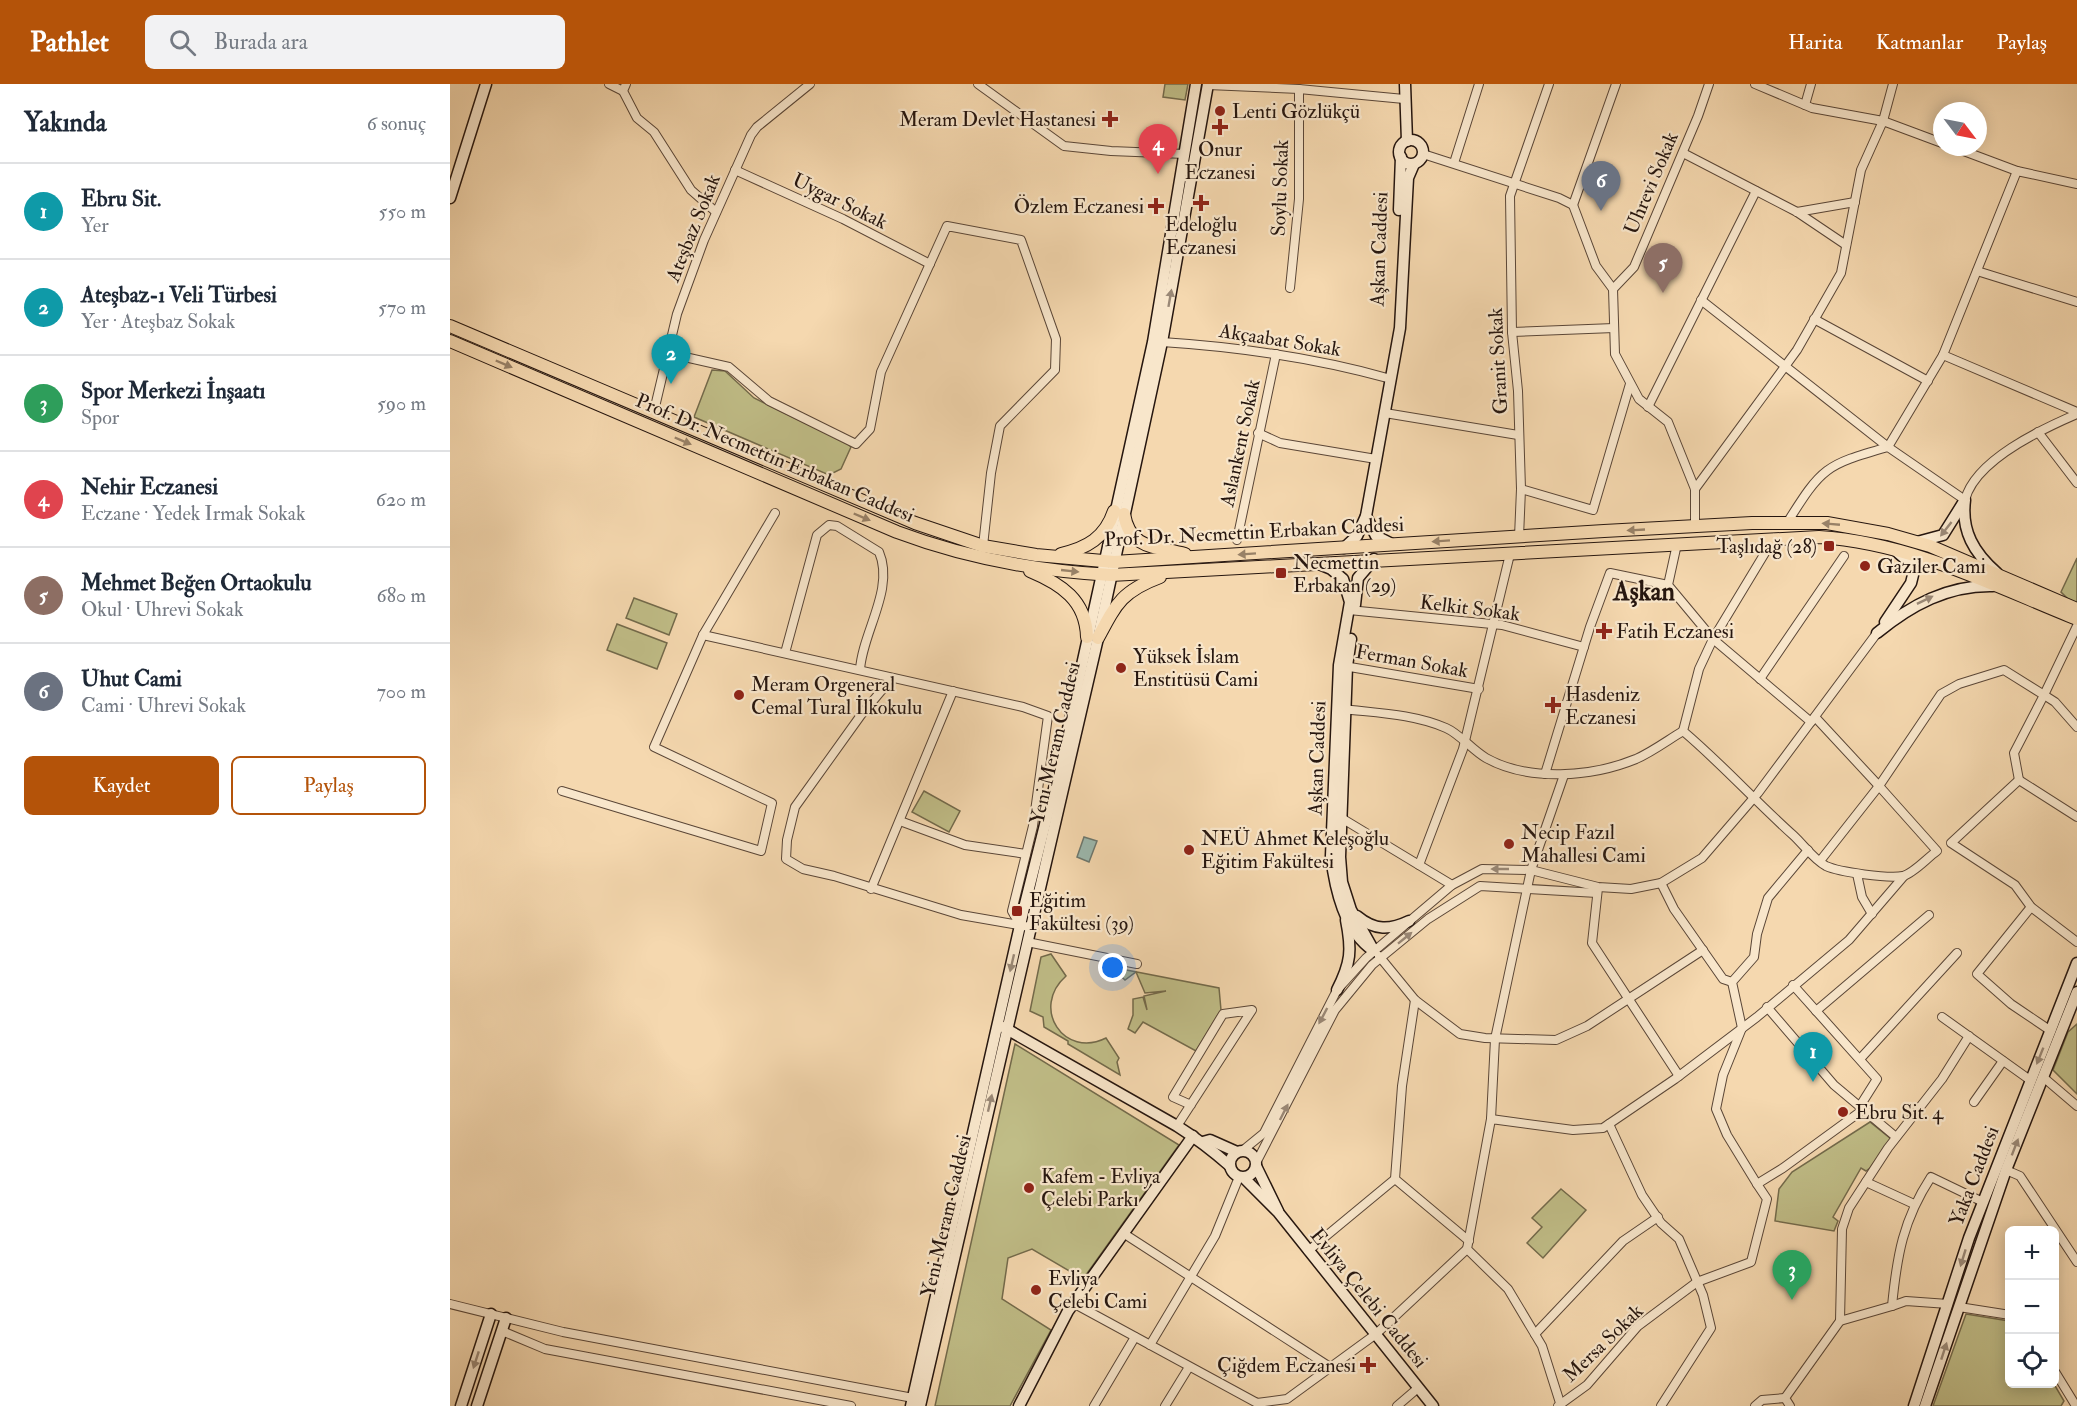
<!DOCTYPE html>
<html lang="tr">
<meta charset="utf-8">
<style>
:root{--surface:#fff;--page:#f2f2f3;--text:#1f2937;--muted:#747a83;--line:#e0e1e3;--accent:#b45309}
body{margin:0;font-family:"IM FELL Double Pica",serif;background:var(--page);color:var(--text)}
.controls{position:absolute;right:18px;bottom:18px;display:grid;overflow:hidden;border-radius:9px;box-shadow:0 3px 15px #0003}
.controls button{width:54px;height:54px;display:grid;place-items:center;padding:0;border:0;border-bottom:2px solid var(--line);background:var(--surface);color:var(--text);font:30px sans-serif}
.compass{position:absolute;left:1483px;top:18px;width:54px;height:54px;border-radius:50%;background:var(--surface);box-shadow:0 3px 15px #0003;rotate:122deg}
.you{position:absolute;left:663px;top:884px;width:21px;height:21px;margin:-15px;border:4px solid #fff;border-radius:50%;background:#1a73e8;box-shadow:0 0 0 9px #1a73e833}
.badge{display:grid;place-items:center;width:39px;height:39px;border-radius:50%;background:var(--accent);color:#fff;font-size:20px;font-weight:700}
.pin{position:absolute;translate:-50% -50px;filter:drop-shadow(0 2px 3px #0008)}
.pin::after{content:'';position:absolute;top:32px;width:21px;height:18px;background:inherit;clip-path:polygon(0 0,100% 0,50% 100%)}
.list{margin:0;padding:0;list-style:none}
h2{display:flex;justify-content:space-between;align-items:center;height:78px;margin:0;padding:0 24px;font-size:26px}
h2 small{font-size:20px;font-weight:400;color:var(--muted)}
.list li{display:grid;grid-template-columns:39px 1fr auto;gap:18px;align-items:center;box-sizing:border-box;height:96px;padding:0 24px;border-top:2px solid var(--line)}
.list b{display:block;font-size:22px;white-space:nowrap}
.list p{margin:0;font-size:20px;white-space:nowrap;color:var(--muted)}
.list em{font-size:20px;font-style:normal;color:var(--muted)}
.actions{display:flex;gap:12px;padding:18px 24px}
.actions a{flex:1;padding:14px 0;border:2px solid var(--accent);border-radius:9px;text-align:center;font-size:21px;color:var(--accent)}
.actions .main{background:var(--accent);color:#fff}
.icon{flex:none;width:33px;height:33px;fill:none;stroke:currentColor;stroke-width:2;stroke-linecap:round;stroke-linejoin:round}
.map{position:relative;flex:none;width:1627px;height:1322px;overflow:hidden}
header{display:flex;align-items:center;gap:36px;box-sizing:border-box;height:84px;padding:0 30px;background:var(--accent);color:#fff}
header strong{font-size:28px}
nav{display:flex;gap:33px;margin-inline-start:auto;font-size:21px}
.search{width:420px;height:54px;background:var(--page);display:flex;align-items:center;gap:15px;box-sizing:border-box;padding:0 21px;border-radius:9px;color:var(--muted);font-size:22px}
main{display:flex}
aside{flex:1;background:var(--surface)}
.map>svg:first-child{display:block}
.green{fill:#c0bd87;stroke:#736a4b;stroke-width:1.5}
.water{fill:#9cb9af;stroke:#6d786f;stroke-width:1.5}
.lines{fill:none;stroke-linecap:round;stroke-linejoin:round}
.street-casing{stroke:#5a4637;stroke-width:10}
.secondary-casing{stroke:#26160f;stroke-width:13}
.primary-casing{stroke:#26160f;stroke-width:14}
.street{stroke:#f8e6cb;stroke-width:8}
.secondary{stroke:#f8e6cb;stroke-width:10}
.primary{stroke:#f5d8af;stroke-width:12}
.oneway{fill:#9a8876}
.oneway2{fill:#988167}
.poi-dot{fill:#8f2418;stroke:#f8e6cb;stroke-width:2}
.labels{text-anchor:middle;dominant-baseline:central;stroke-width:4.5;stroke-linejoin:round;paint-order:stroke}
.poi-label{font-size:20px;fill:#26160f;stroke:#f8e6cb;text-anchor:start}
.street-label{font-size:20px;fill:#26160f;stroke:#f8e6cb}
.district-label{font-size:26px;font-weight:bold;fill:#26160f;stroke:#f8e6cb}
</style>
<header>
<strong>Pathlet</strong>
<div class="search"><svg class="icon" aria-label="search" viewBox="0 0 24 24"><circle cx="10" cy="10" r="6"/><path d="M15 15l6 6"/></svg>Burada ara</div>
<nav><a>Harita</a><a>Katmanlar</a><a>Paylaş</a></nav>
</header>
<main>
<aside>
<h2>Yakında<small>6 sonuç</small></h2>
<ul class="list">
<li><span class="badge" style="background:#0f9aa8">1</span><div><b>Ebru Sit.</b><p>Yer</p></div><em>550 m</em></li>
<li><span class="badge" style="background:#0f9aa8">2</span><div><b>Ateşbaz-ı Veli Türbesi</b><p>Yer · Ateşbaz Sokak</p></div><em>570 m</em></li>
<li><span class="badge" style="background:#2e9e5b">3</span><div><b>Spor Merkezi İnşaatı</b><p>Spor</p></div><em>590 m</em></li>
<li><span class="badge" style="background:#e0444e">4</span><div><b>Nehir Eczanesi</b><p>Eczane · Yedek Irmak Sokak</p></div><em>620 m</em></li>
<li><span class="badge" style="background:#8d6e63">5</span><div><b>Mehmet Beğen Ortaokulu</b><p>Okul · Uhrevi Sokak</p></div><em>680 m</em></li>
<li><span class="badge" style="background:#6b7280">6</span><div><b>Uhut Cami</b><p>Cami · Uhrevi Sokak</p></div><em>700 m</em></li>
</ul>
<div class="actions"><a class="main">Kaydet</a><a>Paylaş</a></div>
</aside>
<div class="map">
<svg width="1627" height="1322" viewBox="0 0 1627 1322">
<rect width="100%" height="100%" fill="#f5d8af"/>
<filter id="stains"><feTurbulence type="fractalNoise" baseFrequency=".00333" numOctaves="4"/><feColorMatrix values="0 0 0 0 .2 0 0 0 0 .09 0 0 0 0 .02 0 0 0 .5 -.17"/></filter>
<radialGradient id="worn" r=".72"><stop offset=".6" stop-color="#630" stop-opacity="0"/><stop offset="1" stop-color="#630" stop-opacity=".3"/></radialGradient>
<g class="green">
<polygon points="715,0 738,0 735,16 713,13"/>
<polygon points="262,286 275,287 304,314 398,360 401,363 391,385 379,391 244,333"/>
<polygon points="1627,474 1627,519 1618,515 1611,508"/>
<polygon points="184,514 227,530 219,551 176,534"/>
<polygon points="167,540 217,559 207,585 157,566"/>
<polygon points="474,707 510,727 499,748 462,728"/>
<path d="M601 870 616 892C580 924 614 975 656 954L669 974 667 978 670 991 618 960V957L594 943 593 933 580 927 591 873Z"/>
<polygon points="661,883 769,904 771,926 746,967 693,938 685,949 678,945 683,931 683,915 693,913 697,926 694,912 716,907 695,909 686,888 675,896"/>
<polygon points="1627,940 1627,1010 1603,986 1618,948"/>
<polygon points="565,960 729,1061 633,1195 582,1165 558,1174 552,1215 601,1246 560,1322 485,1322"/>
<polygon points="1420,1038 1441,1055 1420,1084 1416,1087 1411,1084 1383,1133 1388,1137 1384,1147 1325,1137 1329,1105 1342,1088"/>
<polygon points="1111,1105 1136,1126 1093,1174 1077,1159 1092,1143 1082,1134"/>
<polygon points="1516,1230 1559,1237 1560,1300 1604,1300 1614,1317 1611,1322 1483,1322"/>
</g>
<polygon class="water" points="634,753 647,757 639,778 627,773"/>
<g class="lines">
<defs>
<g id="street">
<polyline points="159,0 173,7"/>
<polyline points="176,0 173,7 187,34 204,48 241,106 266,128"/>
<polyline points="528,0 614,62 661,67 735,70"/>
<polyline points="1305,0 1362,24 1433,37 1443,0"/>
<polyline points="758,1 849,5 954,15"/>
<polyline points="1355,21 1361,0"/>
<polyline points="1503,63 1567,87"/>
<polyline points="1233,69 1347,128 1396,161"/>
<polyline points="973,70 1109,114 1123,121 1146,182 1163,205 1165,270 1189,315 1218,338 1245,405 1245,442"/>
<polyline points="1004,79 1029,0"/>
<polyline points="285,86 393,135 480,180"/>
<polyline points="1627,100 1567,87 1493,271 1627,328"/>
<polyline points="1123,121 1166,0"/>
<polyline points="1347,128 1405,118"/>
<polyline points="1527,187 1627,218"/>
<polyline points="840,204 849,115 849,5"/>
<polyline points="1163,205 1184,183 1248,32 1259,0"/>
<polyline points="1251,216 1438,363 1493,271"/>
<polyline points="1364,235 1478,297"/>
<polyline points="1062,248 1164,244"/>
<path d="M712 258C790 263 866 274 941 295"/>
<polyline points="217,269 279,283 319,317 406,360 420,345 431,288 497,142 571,156 606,255 605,286 550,342 541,389 533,462"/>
<polyline points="1198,323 1306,107"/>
<polyline points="204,327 227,230 254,156 301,51 307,43 360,0"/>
<polyline points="935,329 1068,351"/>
<polyline points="1588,348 1627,399"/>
<polyline points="808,349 830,359 926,375"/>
<polyline points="1071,405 1143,426 1180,300"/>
<polyline points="1245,405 1347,266 1391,189 1411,86 1433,37 1492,59"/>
<path d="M1337 439C1372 383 1375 381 1438 363L1515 416C1525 376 1592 345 1627 330"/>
<polyline points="1069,453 1071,405 1068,307 1062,248 1060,112 1099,0"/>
<path d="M1324 454 1263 555 1249 585 1233 647C1272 680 1305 717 1343 751 1353 760 1364 776 1376 782 1389 788 1439 795 1453 792 1464 789 1477 774 1487 767L1429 702 1370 777"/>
<polyline points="787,456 826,270"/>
<polyline points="1227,460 1218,501 1263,555 1361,638"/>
<polyline points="899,526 1052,541 1134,563"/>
<polyline points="1627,542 1594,611 1605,618 1627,643"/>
<polyline points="253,551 573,623 598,632 583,742 562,827 570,841"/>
<path d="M335 569 367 451 379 441 387 442 429 468C445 505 412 549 410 586"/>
<polyline points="894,582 1029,605"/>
<polyline points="442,594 411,631 345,723 337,756 336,775 353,785 384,792 511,831 580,843"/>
<polyline points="1310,595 1394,472"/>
<path d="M893 625C927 629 964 630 996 644 1010 650 1022 666 1036 674 1079 698 1142 693 1186 675 1202 668 1218 656 1233 647"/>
<polyline points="1365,633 1429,702 1491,610 1509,600 1554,586 1594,611 1564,669 1569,696"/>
<polyline points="1095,690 1140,543 1160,489 1218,501"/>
<polyline points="112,707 311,767 322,719 204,663 253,551 325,429"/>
<polyline points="888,732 1002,801"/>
<polyline points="1627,733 1569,696 1501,759 1565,801 1581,823 1627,858"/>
<polyline points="450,737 515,761 576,770"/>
<polyline points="1358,766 1318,814 1307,850 1304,873 1282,898 1292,944 1273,991 1266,1025 1277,1051 1307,1100 1333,1084 1414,1025"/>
<polyline points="969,781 1013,665 1060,470"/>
<polyline points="1407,790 1412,813 1422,830"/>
<polyline points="1211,799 1224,825 1273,895 1282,898"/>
<polyline points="1148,804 1142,859 1229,992"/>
<polyline points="421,805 503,607"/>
<polyline points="1581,823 1527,890 1561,920 1601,947"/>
<polyline points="577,858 687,880"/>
<polyline points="929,872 965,916 1010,950 1035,954 1106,956 1137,942 1253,866"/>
<polyline points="1343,901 1427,995 1410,1022"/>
<polyline points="965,916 952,1002 945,1095 1019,1157"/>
<polyline points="1317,923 1384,1001 1446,1053"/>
<polyline points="1366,927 1479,831"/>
<polyline points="1492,933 1580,996"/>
<path d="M1519 952 1492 995 1438 1064 1399 1124 1392 1145 1390 1237 1442 1222C1447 1171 1453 1136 1481 1093L1533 1118"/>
<polyline points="1410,975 1507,869"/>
<polyline points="1593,993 1627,1022"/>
<polyline points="1524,1018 1553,977"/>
<polyline points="1041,1035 1045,955 1081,786 1114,691"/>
<polyline points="1159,1040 1192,1111 1211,1139 1229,1155 1253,1211 1261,1244 1211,1322"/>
<polyline points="727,1042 802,926 773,930 723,1013 741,1021"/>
<polyline points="792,1067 814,1049 887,906 916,874 1002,801 1032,785 1081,786 1148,803 1181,805 1211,799 1252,774 1308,709 1427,549"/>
<polyline points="806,1079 885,926 922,881 978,835 1030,802 1147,809"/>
<polyline points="1556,1086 1570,1092 1627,1178"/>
<polyline points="1416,1098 1464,1120"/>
<polyline points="673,1149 880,1283"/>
<polyline points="858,1167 945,1095"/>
<polyline points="623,1219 807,1319 837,1315 926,1250 1017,1165"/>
<polyline points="0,1220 113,1248 463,1314"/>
<polyline points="1442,1222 1456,1217 1498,1220"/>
<polyline points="1509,1223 1560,1231"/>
<polyline points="52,1247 95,1265 401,1322"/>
<polyline points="1085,1250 1173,1157 1208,1133"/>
<polyline points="700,1261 765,1152 789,1093"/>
<polyline points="1604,1286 1626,1322"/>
<polyline points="644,1322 685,1253"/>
<polyline points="715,1322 739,1283"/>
<polyline points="947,1322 968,1304"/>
<polyline points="1108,1322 1137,1301 1188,1242 1247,1198 1301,1178 1317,1115 1307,1100"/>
<polyline points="1111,1322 1092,1262 1058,1205 1017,1165 1041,1035 1123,1046 1153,1044 1225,995 1307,933 1399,856 1454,792"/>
<polyline points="1305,1322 1312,1316 1335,1314"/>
<polyline points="1340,1322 1335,1314 1390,1237"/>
</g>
<g id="secondary">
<polyline points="955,0 957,57"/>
<circle cx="961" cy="68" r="12"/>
<polyline points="0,114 36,0"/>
<polyline points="949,126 951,73"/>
<path d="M1515 416C1511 447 1524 469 1547 489"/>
<polyline points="916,432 926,452 942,460"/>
<polyline points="1467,458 1493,451 1513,419"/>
<polyline points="894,464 907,452 916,432 950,244 958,94 964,80"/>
<path d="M869 480 881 485 893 495 900 518 889 581 881 772C885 805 894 847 924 867"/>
<polyline points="905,521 908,494 924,475"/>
<polyline points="1435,538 1461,499 1463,491 1460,479 1446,467"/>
<path d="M1427 549C1461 521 1498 501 1543 502"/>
<polyline points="901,555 897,582 890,773 892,798 901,826 924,867"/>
<path d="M907 832C925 847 940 846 959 837"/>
<path d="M887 906C901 879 902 866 896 836"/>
<path d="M553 943 727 1042C746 1054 763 1067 780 1082"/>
<polyline points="753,1058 760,1056 787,1068"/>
<circle cx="793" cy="1080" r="13"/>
<polyline points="806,1082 828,1127"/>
<polyline points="794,1094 828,1128 983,1322"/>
<polyline points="11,1322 41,1230"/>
<polyline points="27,1322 56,1234"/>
<polyline points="461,1322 574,824 610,681 703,258 746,0"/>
<polyline points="470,1322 648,554 712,258 758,0"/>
<polyline points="569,1322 618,1227 743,1052"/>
<polyline points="1464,1322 1519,1154 1627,879"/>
<polyline points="1475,1322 1556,1086 1627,908"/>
</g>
<g id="primary">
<polyline points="0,242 465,439 533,462 586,471 664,478 1154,447 1302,439 1377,439 1438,450 1480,462 1627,525"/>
<path d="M0 257 447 448C516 474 587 487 661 491L1369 453C1462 459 1542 501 1627 535"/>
<path d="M674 430C680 466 706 462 735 470"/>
<path d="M611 470C637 464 655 454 664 427"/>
<path d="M580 487C611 500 636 516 637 553"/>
<path d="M648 554C666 520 672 507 710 493"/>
</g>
</defs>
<use href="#street" class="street-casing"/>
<use href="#secondary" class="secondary-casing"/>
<use href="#primary" class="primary-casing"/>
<use href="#street" class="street"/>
<use href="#secondary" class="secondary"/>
<use href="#primary" class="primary"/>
</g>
<defs><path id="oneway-solid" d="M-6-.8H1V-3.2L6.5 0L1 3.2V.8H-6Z" transform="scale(1.5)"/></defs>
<g class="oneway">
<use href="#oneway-solid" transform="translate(720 214) rotate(-80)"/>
<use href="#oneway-solid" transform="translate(1496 445) rotate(128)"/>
<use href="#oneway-solid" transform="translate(1475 516) rotate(-26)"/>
<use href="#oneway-solid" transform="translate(1050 785) rotate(-180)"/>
<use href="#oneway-solid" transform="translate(955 854) rotate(-39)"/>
<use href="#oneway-solid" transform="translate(562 879) rotate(103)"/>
<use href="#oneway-solid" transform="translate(873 932) rotate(118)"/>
<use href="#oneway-solid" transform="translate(1590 972) rotate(112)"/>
<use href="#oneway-solid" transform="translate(540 1019) rotate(-77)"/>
<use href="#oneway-solid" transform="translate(834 1028) rotate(-63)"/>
<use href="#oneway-solid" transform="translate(1565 1063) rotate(-69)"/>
<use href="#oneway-solid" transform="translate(1513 1174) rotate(107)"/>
<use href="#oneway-solid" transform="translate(1494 1267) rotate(-72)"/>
<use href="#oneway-solid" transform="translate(26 1276) rotate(108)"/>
</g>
<g class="oneway2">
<use href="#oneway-solid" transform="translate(54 280) rotate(23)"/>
<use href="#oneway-solid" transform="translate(233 357) rotate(23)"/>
<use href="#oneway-solid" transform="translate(412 433) rotate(23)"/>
<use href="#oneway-solid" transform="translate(1381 440) rotate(-175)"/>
<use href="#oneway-solid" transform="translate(1186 446) rotate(177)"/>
<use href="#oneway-solid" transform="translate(991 457) rotate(176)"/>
<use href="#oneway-solid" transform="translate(797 470) rotate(176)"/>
<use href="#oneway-solid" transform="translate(620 487) rotate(6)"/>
</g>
<g class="poi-dot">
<circle cx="770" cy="27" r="6"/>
<path d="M657 26h6v6h6v6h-6v6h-6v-6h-6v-6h6z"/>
<path d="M767 34h6v6h6v6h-6v6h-6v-6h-6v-6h6z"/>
<path d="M748 110h6v6h6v6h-6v6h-6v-6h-6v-6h6z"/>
<path d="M703 113h6v6h6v6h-6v6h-6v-6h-6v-6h6z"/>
<rect x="1373" y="456" width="12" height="12" rx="3"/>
<circle cx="1415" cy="482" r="6"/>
<rect x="825" y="483" width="12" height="12" rx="3"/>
<path d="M1151 538h6v6h6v6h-6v6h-6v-6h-6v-6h6z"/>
<circle cx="671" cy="584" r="6"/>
<circle cx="289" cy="611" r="6"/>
<path d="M1100 612h6v6h6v6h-6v6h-6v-6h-6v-6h6z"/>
<circle cx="1059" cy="760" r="6"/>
<circle cx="739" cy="766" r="6"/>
<rect x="561" y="821" width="12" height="12" rx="3"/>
<circle cx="1393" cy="1028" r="6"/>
<circle cx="579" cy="1104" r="6"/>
<circle cx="586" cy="1206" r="6"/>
<path d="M915 1272h6v6h6v6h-6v6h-6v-6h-6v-6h6z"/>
</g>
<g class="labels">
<g class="poi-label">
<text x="782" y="27">Lenti Gözlükçü</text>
<text x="646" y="35" text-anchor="end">Meram Devlet Hastanesi</text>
<text x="770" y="65" text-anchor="middle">Onur<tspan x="770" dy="23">Eczanesi</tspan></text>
<text x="694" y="122" text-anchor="end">Özlem Eczanesi</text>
<text x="751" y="140" text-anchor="middle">Edeloğlu<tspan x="751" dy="23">Eczanesi</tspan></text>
<text x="1367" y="462" text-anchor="end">Taşlıdağ (28)</text>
<text x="843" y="478">Necmettin<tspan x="843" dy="23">Erbakan (29)</tspan></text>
<text x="1427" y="482">Gaziler Cami</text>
<text x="1166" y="547">Fatih Eczanesi</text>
<text x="683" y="572">Yüksek İslam<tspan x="683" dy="23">Enstitüsü Cami</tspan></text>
<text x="301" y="600">Meram Orgeneral<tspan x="301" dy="23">Cemal Tural İlkokulu</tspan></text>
<text x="1115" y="610">Hasdeniz<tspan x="1115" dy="23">Eczanesi</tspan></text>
<text x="1071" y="748">Necip Fazıl<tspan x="1071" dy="23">Mahallesi Cami</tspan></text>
<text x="751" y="754">NEÜ Ahmet Keleşoğlu<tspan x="751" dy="23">Eğitim Fakültesi</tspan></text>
<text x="579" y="816">Eğitim<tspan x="579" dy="23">Fakültesi (39)</tspan></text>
<text x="1405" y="1028">Ebru Sit. 4</text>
<text x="591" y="1092">Kafem - Evliya<tspan x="591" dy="23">Çelebi Parkı</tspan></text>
<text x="598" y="1194">Evliya<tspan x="598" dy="23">Çelebi Cami</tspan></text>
<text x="906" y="1281" text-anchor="end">Çiğdem Eczanesi</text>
</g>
<g class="street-label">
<text transform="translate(1201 99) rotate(-67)">Uhrevi Sokak</text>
<text transform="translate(830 104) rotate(-88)">Soylu Sokak</text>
<text transform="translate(390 117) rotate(26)">Uygar Sokak</text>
<text transform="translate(243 144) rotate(-68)">Ateşbaz Sokak</text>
<text transform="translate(929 165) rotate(-88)">Aşkan Caddesi</text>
<text transform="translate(830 256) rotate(9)">Akçaabat Sokak</text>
<text transform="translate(1048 277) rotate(-93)">Granit Sokak</text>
<text transform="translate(790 359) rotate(-78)">Aslankent Sokak</text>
<text transform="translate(325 374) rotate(23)">Prof. Dr. Necmettin Erbakan Caddesi</text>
<text transform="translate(804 448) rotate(-3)">Prof. Dr. Necmettin Erbakan Caddesi</text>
<text transform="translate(1020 524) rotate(7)">Kelkit Sokak</text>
<text transform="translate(962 577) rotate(10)">Ferman Sokak</text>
<text transform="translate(605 659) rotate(-77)">Yeni Meram Caddesi</text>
<text transform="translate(867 674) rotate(-88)">Aşkan Caddesi</text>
<text transform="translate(1524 1092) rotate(-69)">Yaka Caddesi</text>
<text transform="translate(496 1132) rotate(-77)">Yeni Meram Caddesi</text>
<text transform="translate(919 1214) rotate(51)">Evliya Çelebi Caddesi</text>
<text transform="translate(1153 1259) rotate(-44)">Mersa Sokak</text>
</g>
<g class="district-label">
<text x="1194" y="508">Aşkan</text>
</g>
</g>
<rect width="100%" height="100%" filter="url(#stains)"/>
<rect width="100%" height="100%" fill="url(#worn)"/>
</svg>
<div class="controls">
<button>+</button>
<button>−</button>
<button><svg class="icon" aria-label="locate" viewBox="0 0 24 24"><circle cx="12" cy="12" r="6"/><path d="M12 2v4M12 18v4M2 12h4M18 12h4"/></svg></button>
</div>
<svg class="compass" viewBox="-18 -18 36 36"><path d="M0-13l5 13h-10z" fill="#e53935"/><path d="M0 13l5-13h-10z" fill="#747a83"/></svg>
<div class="you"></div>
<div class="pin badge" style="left:1363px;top:998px;background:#0f9aa8">1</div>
<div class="pin badge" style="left:221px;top:300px;background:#0f9aa8">2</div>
<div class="pin badge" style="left:1342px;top:1216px;background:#2e9e5b">3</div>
<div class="pin badge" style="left:708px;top:90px;background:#e0444e">4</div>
<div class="pin badge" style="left:1213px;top:209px;background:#8d6e63">5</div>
<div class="pin badge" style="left:1151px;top:127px;background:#6b7280">6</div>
</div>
</main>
